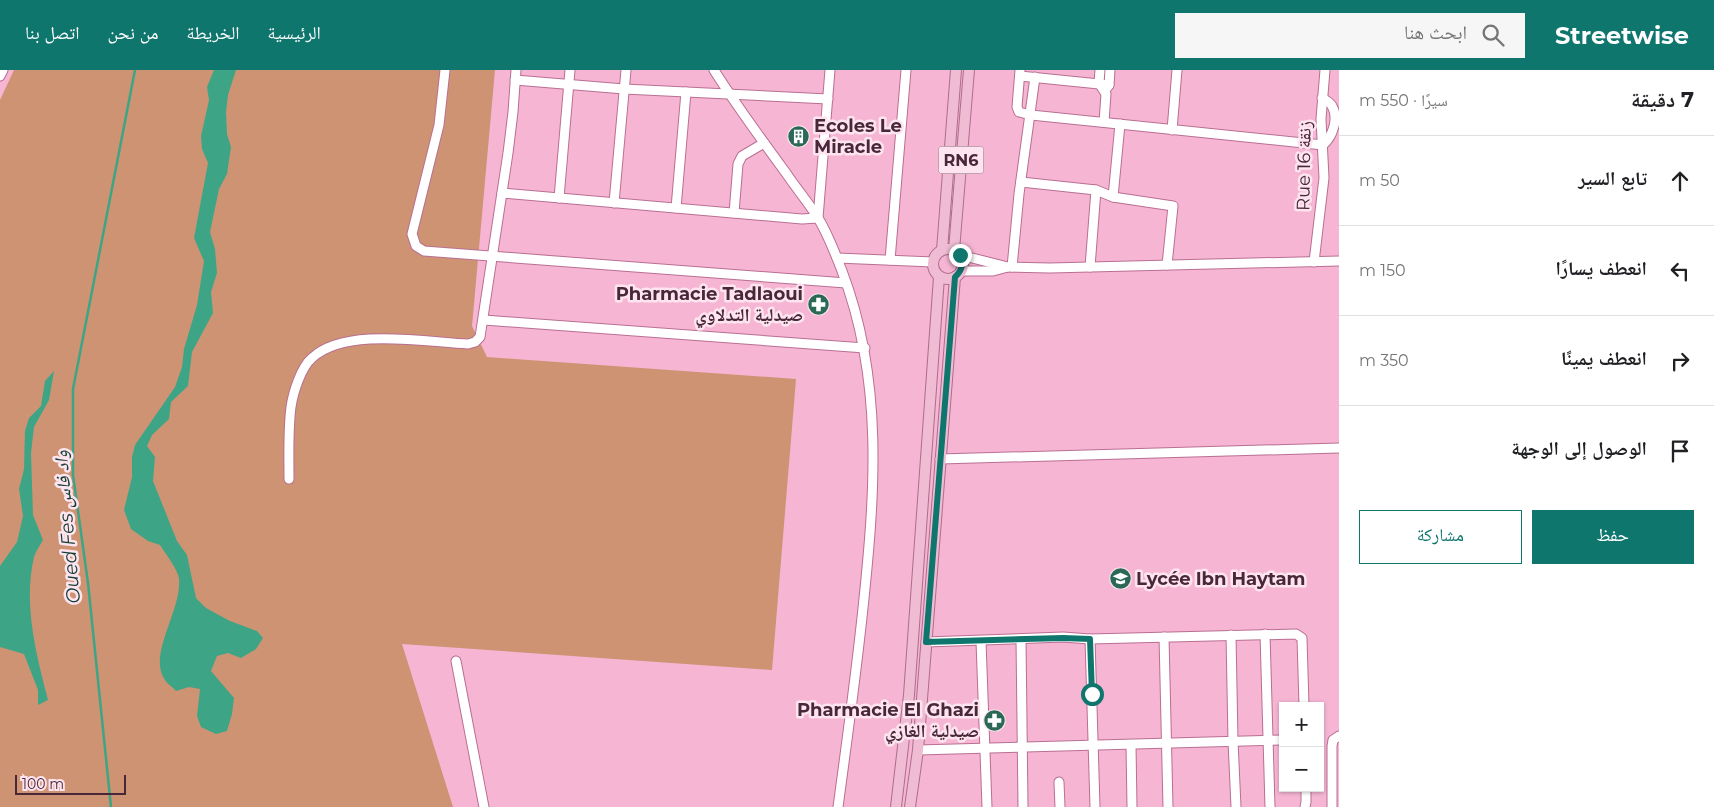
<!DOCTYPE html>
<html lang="ar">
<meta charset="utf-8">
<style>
:root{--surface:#fff;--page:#f6f6f6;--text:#202124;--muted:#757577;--line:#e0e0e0;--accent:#0f766e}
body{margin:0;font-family:Montserrat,"Noto Naskh Arabic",sans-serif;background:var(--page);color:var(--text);direction:rtl}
.controls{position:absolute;right:15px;bottom:15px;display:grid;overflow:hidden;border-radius:0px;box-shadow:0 1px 4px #0004}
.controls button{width:45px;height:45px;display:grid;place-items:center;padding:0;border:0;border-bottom:1px solid var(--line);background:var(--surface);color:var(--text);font:25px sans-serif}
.scale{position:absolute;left:15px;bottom:12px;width:111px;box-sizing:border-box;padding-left:5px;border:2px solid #482838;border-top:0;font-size:14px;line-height:18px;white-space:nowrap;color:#482838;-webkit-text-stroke:4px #fde4ef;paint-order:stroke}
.stop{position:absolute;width:15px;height:15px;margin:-11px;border:4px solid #0f766e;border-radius:50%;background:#fff}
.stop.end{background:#0f766e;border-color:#fff;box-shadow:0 1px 5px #0008}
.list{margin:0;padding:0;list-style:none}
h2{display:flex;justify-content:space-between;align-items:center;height:65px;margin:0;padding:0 20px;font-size:21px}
h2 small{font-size:16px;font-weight:400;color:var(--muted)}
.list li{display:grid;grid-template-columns:32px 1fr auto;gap:15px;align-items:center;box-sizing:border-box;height:90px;padding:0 20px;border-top:1px solid var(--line)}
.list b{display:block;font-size:19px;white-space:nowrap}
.list em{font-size:16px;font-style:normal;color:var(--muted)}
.actions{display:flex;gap:10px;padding:15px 20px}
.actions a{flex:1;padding:11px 0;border:1px solid var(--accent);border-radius:0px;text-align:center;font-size:18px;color:var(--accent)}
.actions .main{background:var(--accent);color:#fff}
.icon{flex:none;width:28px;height:28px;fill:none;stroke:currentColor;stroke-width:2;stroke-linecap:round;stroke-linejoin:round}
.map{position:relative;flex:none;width:1339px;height:737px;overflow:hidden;direction:ltr}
header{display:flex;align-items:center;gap:30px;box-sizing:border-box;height:70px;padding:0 25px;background:var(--accent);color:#fff}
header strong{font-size:24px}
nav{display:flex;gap:28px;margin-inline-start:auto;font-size:18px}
.search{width:350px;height:45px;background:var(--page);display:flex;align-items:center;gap:12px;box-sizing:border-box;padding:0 18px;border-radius:0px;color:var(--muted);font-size:19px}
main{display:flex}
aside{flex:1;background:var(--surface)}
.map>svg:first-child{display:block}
.green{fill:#ce9372}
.water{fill:#3da586}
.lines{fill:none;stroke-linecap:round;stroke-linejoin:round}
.stream{stroke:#3da586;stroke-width:2.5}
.minor-casing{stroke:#b96f92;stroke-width:11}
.major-casing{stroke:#ae6c8b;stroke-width:12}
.minor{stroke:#fff;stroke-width:9}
.major{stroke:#efbcd4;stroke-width:10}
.route{stroke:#0f766e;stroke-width:6}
.labels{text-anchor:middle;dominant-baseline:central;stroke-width:5;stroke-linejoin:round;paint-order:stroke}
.shield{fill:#fde4ef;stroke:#7e606f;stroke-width:1}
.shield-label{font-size:16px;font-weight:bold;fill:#482838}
.poi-label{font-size:18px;font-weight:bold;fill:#482838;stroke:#fde4ef;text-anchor:start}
.street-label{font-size:18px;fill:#482838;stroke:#fde4ef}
.water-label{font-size:19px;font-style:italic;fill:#113e31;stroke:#fde4ef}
</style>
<header>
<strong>Streetwise</strong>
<div class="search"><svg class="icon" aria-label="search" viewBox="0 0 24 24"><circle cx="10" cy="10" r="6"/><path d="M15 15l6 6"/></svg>ابحث هنا</div>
<nav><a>الرئيسية</a><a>الخريطة</a><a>من نحن</a><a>اتصل بنا</a></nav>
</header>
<main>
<aside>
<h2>7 دقيقة<small>سيرًا · 550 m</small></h2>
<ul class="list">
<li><svg class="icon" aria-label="ahead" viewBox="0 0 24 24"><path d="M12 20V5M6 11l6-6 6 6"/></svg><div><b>تابع السير</b></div><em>50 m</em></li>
<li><svg class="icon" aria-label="left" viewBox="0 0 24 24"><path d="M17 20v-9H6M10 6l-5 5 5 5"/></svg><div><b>انعطف يسارًا</b></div><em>150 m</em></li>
<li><svg class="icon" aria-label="right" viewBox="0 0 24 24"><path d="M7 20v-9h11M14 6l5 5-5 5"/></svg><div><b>انعطف يمينًا</b></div><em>350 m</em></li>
<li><svg class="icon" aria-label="arrive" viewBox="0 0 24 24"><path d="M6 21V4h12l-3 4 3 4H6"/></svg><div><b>الوصول إلى الوجهة</b></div></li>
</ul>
<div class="actions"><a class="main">حفظ</a><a>مشاركة</a></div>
</aside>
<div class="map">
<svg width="1339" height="737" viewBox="0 0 1339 737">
<rect width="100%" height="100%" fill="#f6b5d3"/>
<polygon class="green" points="14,0 495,0 472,256 487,287 796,309 772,600 402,574 453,737 0,737 0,30"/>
<g class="water">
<path d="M214 0H236L228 25 226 42 227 64 231 77 227 104 219 119 210 162 215 179 217 203 211 222 213 243 192 282 188 316 171 332 169 349 152 365 147 376 155 387 153 411 177 471 187 485 196 528 206 538 230 551 257 561 263 568 256 579 241 588 228 583 217 586 211 601 234 628 232 644 227 661 216 664 201 657 197 646 200 619 189 617 176 621C173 617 167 614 165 610 147 585 182 540 179 509 179 501 165 483 160 475L148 471 131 459 124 440 132 407V387L135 375 175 317 182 297 184 279 197 235 204 191 194 168 208 93 202 79 201 66 209 30 207 17Z"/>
<path d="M54 301 49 330 34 357 31 383 33 445 43 470C40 475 36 481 34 487 23 534 36 584 48 630L38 635V620L24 584 0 577V496L17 472 23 446 19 419 24 399 25 361 29 348 41 336 45 311Z"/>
</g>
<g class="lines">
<polyline class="stream" points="111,737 88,513 73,405 73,319 135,0"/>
<defs>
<g id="minor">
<polyline points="445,0 439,55 412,164 416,176 424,181 846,213"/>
<path d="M714 0C736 35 761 69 786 103 796 118 808 132 818 148 828 164 835 183 842 201 884 311 875 424 863 538 856 605 847 671 838 737"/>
<path d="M1020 0 1017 37 1019 42 1031 45 1323 75C1333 66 1339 48 1332 36 1330 32 1325 30 1322 28"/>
<polyline points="1100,0 1099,13 1106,24 1104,52"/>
<polyline points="0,6 3,0"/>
<polyline points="1020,6 1109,15"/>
<polyline points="515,10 624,19 828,29"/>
<polyline points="1106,19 1109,15 1110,0"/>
<polyline points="1172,60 1177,0"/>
<polyline points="1021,112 1096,120 1113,127 1173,136 1167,195"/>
<polyline points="502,123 802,149 818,148 830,0"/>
<polyline points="1113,127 1120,54"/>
<polyline points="559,128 570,0"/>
<polyline points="614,133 626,0"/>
<polyline points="676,138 686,22"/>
<polyline points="734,143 738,94 742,86 764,73"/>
<polyline points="960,185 1008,197 1050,198 1339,191"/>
<polyline points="837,188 933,192"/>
<polyline points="890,190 906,0"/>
<polyline points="1314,192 1324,108 1321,49 1325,0"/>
<polyline points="1012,197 1019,124 1035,7"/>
<polyline points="1090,197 1096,120"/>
<polyline points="961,201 993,201 1008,197"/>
<polyline points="484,250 865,278"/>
<polyline points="940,389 1339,378"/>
<path d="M289 409C289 385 288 360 291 337 293 323 301 297 312 288 345 257 425 272 468 274L475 272 480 267 508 83 513 42 516 0"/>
<polyline points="1265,564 1270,737"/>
<polyline points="1231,565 1233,671 1236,737"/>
<polyline points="1164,567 1168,737"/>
<polyline points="1021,569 1023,737"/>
<polyline points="1090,569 1095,737"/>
<polyline points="981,571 987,737"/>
<polyline points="926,572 1063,567 1090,569 1296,564 1302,568 1304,636"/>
<polyline points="456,591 484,737"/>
<polyline points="1131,675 1132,737"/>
<polyline points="918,680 1283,670"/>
<polyline points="1059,712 1060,737"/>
<polyline points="1305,737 1306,732 1306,718"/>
<polyline points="1332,737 1332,676 1333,670 1339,666"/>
</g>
<g id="major">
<circle cx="948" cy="194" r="15"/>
<polyline points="942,180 956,0"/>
<polyline points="954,180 969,0"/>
<polyline points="896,737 909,625 939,207"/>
<polyline points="910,737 918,680 955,207"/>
</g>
</defs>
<use href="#minor" class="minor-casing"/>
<use href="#major" class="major-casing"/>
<use href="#minor" class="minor"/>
<use href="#major" class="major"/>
</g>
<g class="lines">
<path class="route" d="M960 185C964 194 962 201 955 207L926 572 1063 568 1090 569 1092 624"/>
</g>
<defs>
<symbol id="building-disc" viewBox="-11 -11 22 22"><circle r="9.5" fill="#2b6956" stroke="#fde4ef"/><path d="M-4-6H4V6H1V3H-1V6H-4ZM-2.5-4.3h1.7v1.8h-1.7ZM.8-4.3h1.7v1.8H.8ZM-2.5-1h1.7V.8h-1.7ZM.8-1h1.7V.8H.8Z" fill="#fff"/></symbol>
<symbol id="pharmacy-disc" viewBox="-11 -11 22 22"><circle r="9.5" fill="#2b6956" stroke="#fde4ef"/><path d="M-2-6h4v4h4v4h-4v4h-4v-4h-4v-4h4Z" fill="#fff"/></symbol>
<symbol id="school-disc" viewBox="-11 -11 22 22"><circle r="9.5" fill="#2b6956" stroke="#fde4ef"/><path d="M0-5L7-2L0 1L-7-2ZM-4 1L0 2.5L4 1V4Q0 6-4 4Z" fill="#fff"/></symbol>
</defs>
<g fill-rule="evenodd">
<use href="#building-disc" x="786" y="54" width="25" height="25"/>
<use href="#pharmacy-disc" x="806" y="222" width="25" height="25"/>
<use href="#school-disc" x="1108" y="496" width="25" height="25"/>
<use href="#pharmacy-disc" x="982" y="638" width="25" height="25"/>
</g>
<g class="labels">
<rect class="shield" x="938.5" y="76.5" width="45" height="27" rx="4"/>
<g class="shield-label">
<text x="961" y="90">RN6</text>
</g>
<g class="poi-label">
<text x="814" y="56">Ecoles Le<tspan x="814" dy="21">Miracle</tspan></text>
<text x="803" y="224" text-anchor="end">Pharmacie Tadlaoui<tspan x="803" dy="21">صيدلية التدلاوي</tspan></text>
<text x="1136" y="509">Lycée Ibn Haytam</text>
<text x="979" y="640" text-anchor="end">Pharmacie El Ghazi<tspan x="979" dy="21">صيدلية الغازي</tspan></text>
</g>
<g class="street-label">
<text transform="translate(1304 96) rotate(-89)">Rue 16 زنقة</text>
</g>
<g class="water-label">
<text transform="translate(67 457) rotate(-95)">Oued Fes واد فاس</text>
</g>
</g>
</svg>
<div class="controls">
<button>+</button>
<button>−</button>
</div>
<div class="scale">100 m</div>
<div class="stop" style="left:1092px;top:624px"></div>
<div class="stop end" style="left:960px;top:185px"></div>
</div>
</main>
